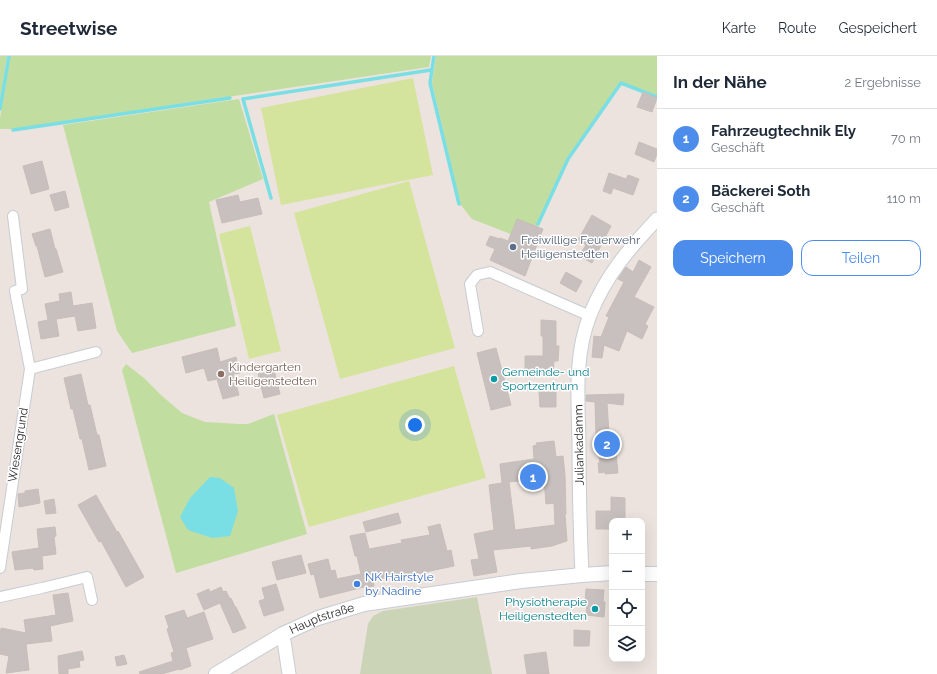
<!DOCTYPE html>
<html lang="de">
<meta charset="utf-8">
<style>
:root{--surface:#fff;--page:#f2f2f3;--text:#1f2937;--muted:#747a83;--line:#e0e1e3;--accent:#4c8ceb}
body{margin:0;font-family:Raleway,sans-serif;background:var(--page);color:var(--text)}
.controls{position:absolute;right:12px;bottom:12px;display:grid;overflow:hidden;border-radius:8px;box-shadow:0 4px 16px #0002}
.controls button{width:36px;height:36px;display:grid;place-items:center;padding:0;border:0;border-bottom:1px solid var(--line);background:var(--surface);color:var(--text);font:20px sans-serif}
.you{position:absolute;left:415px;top:369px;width:14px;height:14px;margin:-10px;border:3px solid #fff;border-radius:50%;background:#1a73e8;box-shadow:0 0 0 6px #1a73e833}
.badge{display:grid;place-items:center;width:26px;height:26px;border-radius:50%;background:var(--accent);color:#fff;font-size:13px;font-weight:700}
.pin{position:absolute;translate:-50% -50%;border:2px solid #fff;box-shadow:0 1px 4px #0006}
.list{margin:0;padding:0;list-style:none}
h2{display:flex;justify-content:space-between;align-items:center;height:52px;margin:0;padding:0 16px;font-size:17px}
h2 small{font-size:13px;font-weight:400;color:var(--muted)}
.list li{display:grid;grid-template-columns:26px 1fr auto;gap:12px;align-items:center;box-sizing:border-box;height:60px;padding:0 16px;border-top:1px solid var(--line)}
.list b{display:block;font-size:15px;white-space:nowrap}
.list p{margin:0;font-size:13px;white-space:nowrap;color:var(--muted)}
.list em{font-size:13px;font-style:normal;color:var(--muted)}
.actions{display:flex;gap:8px;padding:12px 16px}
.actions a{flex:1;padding:9px 0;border:1px solid var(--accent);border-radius:12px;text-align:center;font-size:14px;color:var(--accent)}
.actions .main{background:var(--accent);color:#fff}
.icon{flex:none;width:22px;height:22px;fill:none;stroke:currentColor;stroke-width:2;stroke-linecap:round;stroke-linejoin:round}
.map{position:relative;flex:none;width:657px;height:618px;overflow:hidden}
header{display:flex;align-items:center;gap:24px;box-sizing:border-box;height:56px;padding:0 20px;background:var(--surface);border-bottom:1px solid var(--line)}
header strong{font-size:19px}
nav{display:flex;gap:22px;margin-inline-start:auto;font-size:14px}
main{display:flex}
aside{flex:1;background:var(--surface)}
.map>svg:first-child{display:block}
.green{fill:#c2dda0}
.cemetery{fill:#cbd4b7}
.pitch{fill:#d5e49c}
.water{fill:#7adfe4}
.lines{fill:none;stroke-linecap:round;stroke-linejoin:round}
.stream{stroke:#7adfe4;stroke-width:3.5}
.building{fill:#c7c0be;stroke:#c7beb8;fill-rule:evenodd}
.minor-casing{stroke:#c6ccd3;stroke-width:12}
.tertiary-casing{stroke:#c6ccd3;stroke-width:15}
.secondary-casing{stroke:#c6ccd3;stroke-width:16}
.minor{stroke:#fff;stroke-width:10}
.tertiary{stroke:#fff;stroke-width:13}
.secondary{stroke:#fff;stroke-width:14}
.service-dot{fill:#5c6f8a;stroke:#fff;stroke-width:1.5}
.education-dot{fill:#8d6e63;stroke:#fff;stroke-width:1.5}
.culture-dot{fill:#0f9aa8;stroke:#fff;stroke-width:1.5}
.shop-dot{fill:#3f7fe0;stroke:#fff;stroke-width:1.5}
.labels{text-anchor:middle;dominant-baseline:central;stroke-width:3;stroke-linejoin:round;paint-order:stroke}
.service-label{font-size:12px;fill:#4e5e75;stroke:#fff;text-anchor:start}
.education-label{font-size:12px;fill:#785e54;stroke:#fff;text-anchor:start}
.culture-label{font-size:12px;fill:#0d838f;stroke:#fff;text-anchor:start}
.street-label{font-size:12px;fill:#2b2b2b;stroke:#fff}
.shop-label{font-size:12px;fill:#366cbe;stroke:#fff;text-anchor:start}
</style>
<header>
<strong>Streetwise</strong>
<nav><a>Karte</a><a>Route</a><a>Gespeichert</a></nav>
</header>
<main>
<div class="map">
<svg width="657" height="618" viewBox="0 0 657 618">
<rect width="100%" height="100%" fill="#ece3de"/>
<g class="green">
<polygon points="0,0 7,0 0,45"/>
<polygon points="10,0 431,0 429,11 13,73 0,73 0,62"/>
<polygon points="436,0 657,0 657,40 621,26 567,102 531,186 472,163 460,148 432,27"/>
<polygon points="239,43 263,123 209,146 236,270 132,297 117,275 63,69"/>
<polygon points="126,308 144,322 161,339 182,357 205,366 240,368 248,368 274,358 307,478 176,517 122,314"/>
</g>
<polygon class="cemetery" points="477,541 492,618 360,618 368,568 373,560 383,555"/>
<g class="pitch">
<polygon points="413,22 433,119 281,149 261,52"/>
<polygon points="409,125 455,292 340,323 294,157"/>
<polygon points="250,170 281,295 249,303 219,178"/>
<polygon points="454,310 486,422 309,471 277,359"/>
</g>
<polygon class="water" points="210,421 220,422 234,432 238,455 230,480 212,482 188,474 180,461 190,442"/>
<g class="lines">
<g class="stream">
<polyline points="434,0 430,27 459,148"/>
<polyline points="0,53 9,0"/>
<polyline points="13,74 230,42"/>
<polyline points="271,142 243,43 431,14"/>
<polyline points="538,168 568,103 621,27 657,41"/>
</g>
</g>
<g class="building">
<polygon points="643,36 657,42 652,56 637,51"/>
<polygon points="639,86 657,93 657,98 654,106 635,98"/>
<polygon points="42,105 49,133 31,138 23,110"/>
<polygon points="609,117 626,123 628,119 639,123 633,139 613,132 611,138 603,135"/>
<polygon points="65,135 69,151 55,155 50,139"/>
<polygon points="238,139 240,146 258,142 262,158 222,167 216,144"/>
<polygon points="592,159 611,170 592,207 579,200 586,189 578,184"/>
<polygon points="517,163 543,173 525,220 490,204 495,193 486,189 490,180 500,183 500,182 508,185"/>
<polygon points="50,173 55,193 56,193 63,216 45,221 37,190 36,190 32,178"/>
<polygon points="639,204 651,211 634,241 654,251 645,268 648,270 642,283 627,275 619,295 604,289 602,302 592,301 594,280 601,281 609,261 606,260 624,226 618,223 626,211 633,216"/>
<polygon points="566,216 582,225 576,236 560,227"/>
<polygon points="71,236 73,250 92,247 96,272 78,275 75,260 56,263 59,280 41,283 38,266 48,264 45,248 60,245 59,238"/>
<polygon points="541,264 556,265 556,290 559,290 558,305 554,305 553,318 525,318 525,300 543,300 543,280 541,280"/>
<polygon points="217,292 220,306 236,301 240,317 233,318 239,339 223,343 217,323 208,325 204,312 186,317 182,301"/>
<polygon points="496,292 511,349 491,354 477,297"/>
<polygon points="274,314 280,338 264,342 258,318"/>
<polygon points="81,318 88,349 90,349 97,379 99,379 106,410 89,414 82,383 80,383 73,353 71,353 64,322"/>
<polygon points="539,336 556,336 556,351 540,351"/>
<polygon points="624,338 623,349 607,347 609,377 614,376 618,417 605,418 605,416 599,417 598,407 600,407 596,378 595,346 586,345 586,339"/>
<path d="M554 385 556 401 563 400 565 419 566 458H565L567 485 552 490 531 493V490L493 494 497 516 474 520 471 504 479 503 474 478 494 474 489 429 502 427 500 408 534 403 533 390 537 389 536 387ZM544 422 546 448 554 447 555 469 515 474 509 426Z"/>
<polygon points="38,433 40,447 19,451 18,438 25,437 25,435"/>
<polygon points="96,439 117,476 118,475 144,521 126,531 101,485 99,486 78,449"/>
<polygon points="611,441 625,442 625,465 612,465 612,473 596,473 596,455 611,455"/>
<polygon points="54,443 56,457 46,458 44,445"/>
<polygon points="398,457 401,467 366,476 363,466"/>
<polygon points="440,468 447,495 451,494 454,510 411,519 410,517 373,524 374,530 365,532 364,531 320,542 314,518 311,519 308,508 328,503 331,515 335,514 337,523 361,518 357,500 355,500 350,480 365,477 369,493 402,487 401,484 430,479 428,471"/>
<polygon points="55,471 56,480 54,481 56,498 42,500 43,513 34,514 33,512 15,514 12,496 39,492 37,473"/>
<polygon points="301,499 306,517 277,524 272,506"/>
<polygon points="276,528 284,554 264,560 259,545 265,543 262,532"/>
<polygon points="221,531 223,536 226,535 230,543 231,542 235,551 236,551 246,572 233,577 220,547 204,554 197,538 209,533 210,536"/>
<polygon points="586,533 604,534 603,546 605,546 604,561 586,559 587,546 585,546"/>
<polygon points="68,537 73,565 50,570 52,585 26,588 29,614 6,617 9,600 0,598 0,578 1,572 26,577 24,564 56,559 53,539"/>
<polygon points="184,554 187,562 204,556 213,583 186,592 191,610 180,614 179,613 162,618 140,618 139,616 173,605 171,597 174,596 167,573 169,572 165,560"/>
<polygon points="574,574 590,575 589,590 574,590"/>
<polygon points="82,595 84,604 79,605 80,611 68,613 68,618 59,618 58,600"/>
<polygon points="546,596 549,618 527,618 524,599"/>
<polygon points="124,599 127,608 117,610 115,601"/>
</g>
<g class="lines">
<defs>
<g id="minor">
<polyline points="478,275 470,228 477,219 490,216 590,260"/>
<polyline points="30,313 96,296"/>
<polyline points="0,512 30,313 15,235 22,233 13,160"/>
<polyline points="0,541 42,532 87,521 92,544"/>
</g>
<g id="tertiary">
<path d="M582 519C580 474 579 430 579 385 578 344 574 299 590 259 606 219 628 194 657 163"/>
<polyline points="283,578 289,618"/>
</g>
<g id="secondary">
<polyline points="642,518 657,518"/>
<path id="s1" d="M216 618 283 578 318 562 364 548 521 525 582 519 612 517"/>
</g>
</defs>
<use href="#minor" class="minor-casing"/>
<use href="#tertiary" class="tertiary-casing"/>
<use href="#secondary" class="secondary-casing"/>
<use href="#minor" class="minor"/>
<use href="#tertiary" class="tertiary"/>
<use href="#secondary" class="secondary"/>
</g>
<circle class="service-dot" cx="513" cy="191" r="4"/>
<circle class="education-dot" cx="221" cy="318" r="4"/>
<g class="culture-dot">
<circle cx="494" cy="323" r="4"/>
<circle cx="595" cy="553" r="4"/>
</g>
<circle class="shop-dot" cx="357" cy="528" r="4"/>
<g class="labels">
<g class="service-label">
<text x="521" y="184">Freiwillige Feuerwehr<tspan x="521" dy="14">Heiligenstedten</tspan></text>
</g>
<g class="education-label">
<text x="229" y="311">Kindergarten<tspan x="229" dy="14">Heiligenstedten</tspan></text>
</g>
<g class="culture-label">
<text x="502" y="316">Gemeinde- und<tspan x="502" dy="14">Sportzentrum</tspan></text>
<text x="587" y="546" text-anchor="end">Physiotherapie<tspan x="587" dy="14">Heiligenstedten</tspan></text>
</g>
<g class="street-label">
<text transform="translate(18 389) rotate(-81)">Wiesengrund</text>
<text transform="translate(579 389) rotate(-91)">Juliankadamm</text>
<text stroke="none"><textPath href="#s1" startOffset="120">Hauptstraße</textPath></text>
</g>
<g class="shop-label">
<text x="365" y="521">NK Hairstyle<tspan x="365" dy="14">by Nadine</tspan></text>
</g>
</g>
</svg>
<div class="controls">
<button>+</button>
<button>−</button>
<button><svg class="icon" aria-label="locate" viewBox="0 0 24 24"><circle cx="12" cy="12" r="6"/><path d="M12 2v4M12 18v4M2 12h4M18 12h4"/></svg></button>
<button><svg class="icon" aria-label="layers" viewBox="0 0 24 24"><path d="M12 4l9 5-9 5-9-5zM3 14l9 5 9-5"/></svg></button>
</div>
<div class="you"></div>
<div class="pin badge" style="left:533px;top:421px">1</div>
<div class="pin badge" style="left:607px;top:388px">2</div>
</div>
<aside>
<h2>In der Nähe<small>2 Ergebnisse</small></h2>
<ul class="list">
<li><span class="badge">1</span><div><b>Fahrzeugtechnik Ely</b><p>Geschäft</p></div><em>70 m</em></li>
<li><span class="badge">2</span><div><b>Bäckerei Soth</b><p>Geschäft</p></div><em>110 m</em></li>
</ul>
<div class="actions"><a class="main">Speichern</a><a>Teilen</a></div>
</aside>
</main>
